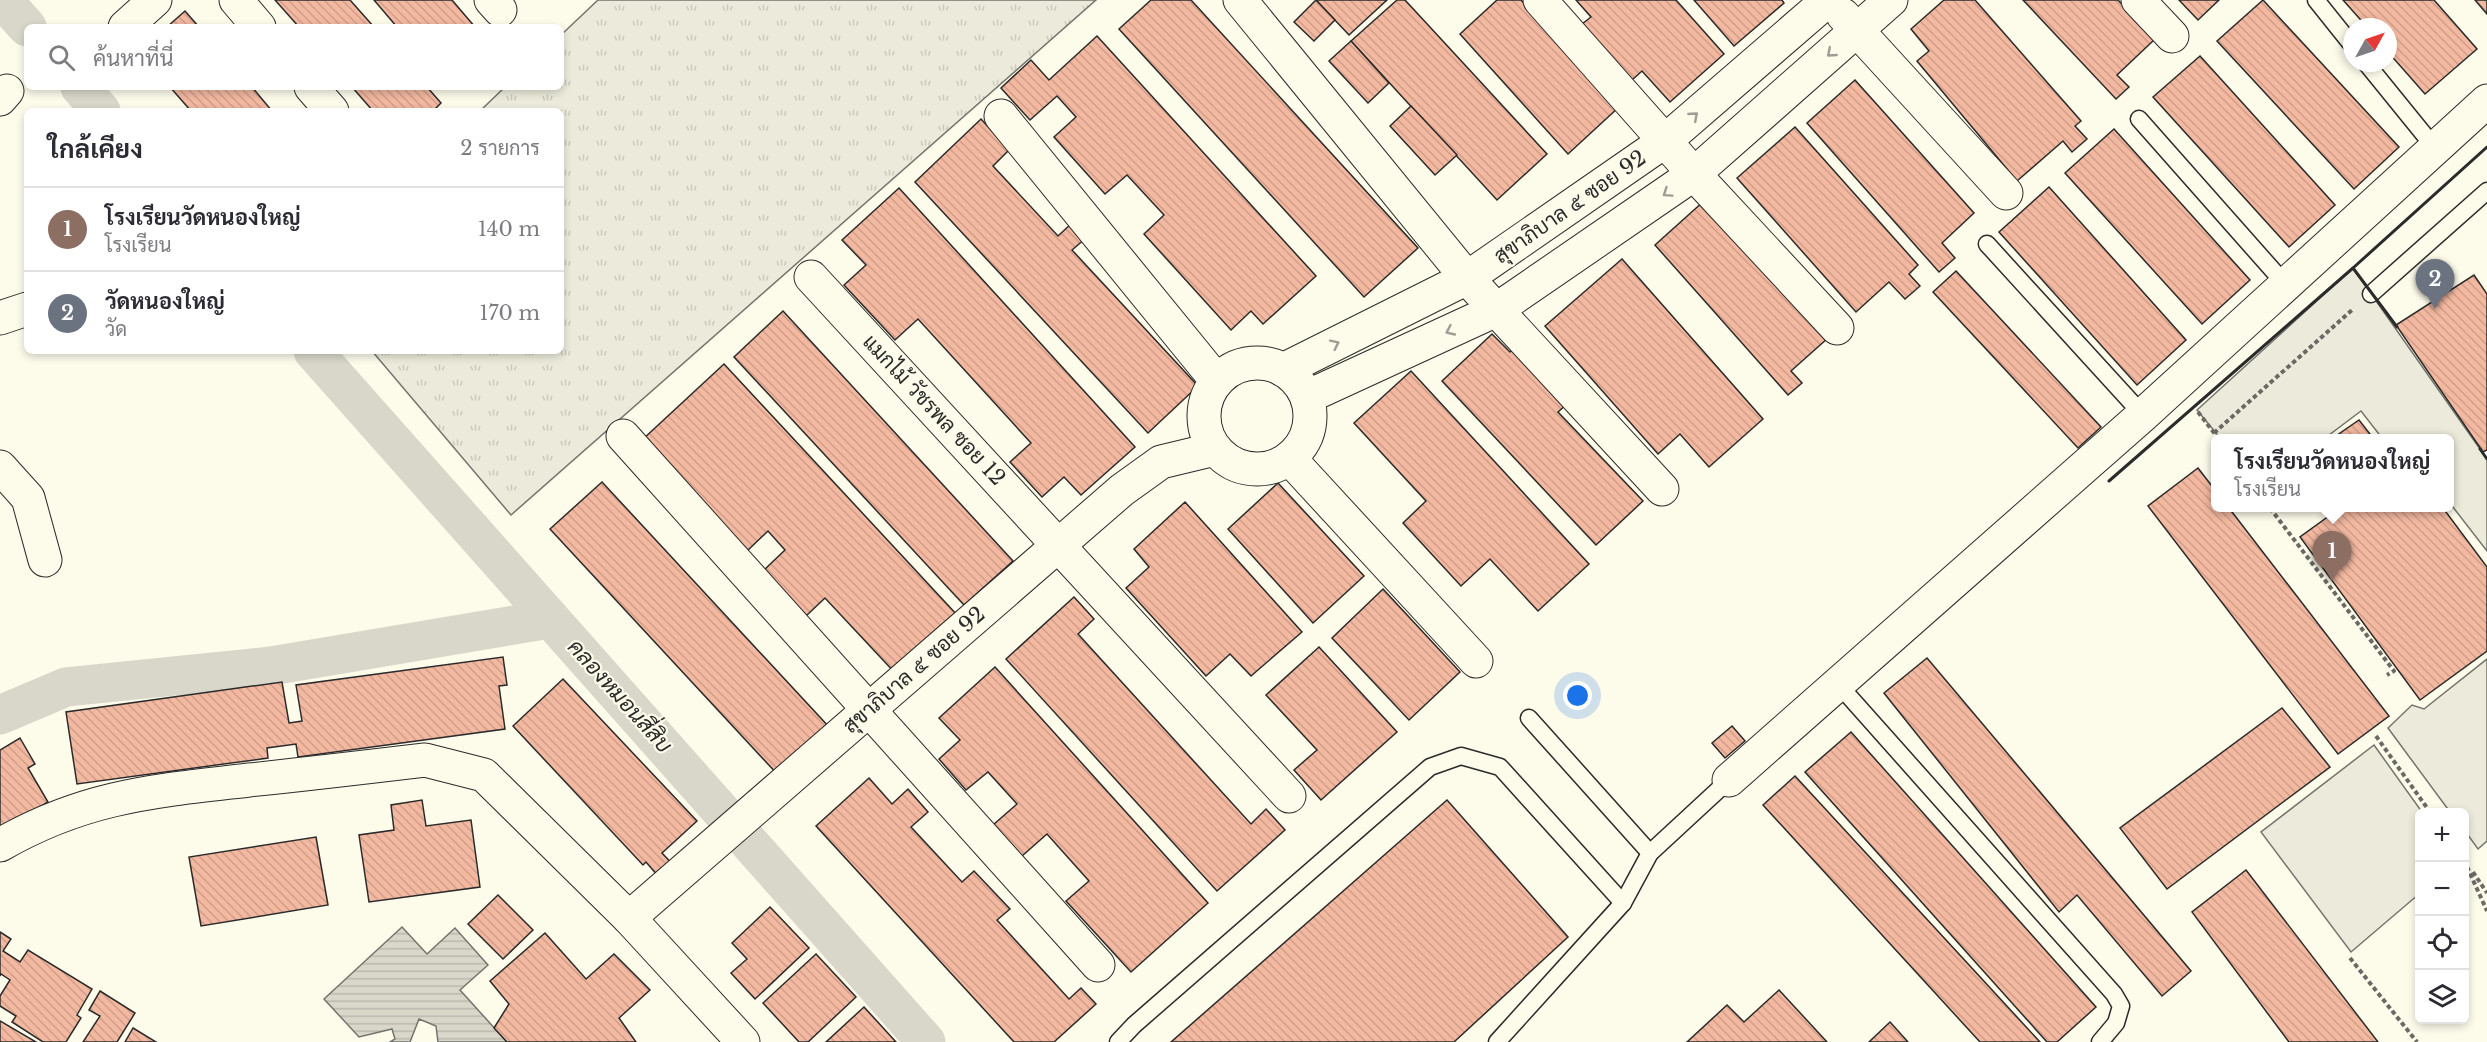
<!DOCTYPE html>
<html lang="th">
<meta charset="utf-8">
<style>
:root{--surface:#fff;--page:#f2f2f3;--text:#2b2b33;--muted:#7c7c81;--line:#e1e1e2;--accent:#0b8043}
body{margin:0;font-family:"Libre Baskerville",Sarabun,serif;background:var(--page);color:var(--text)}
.controls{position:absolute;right:18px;bottom:18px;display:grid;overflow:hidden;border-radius:9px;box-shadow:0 3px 9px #0003}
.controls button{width:54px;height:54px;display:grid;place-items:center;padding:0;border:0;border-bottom:2px solid var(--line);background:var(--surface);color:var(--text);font:30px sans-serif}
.compass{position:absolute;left:2343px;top:18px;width:54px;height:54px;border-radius:50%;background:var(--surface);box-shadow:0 3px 9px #0003;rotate:50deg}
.you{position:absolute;left:1578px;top:696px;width:21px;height:21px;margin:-15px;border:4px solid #fff;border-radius:50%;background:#1a73e8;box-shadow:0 0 0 9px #1a73e833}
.badge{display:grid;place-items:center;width:39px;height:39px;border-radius:50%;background:var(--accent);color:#fff;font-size:20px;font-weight:700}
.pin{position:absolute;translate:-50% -50px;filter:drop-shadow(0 2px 3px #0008)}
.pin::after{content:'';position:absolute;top:32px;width:21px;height:18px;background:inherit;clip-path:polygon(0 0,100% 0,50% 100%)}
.popup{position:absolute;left:2211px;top:434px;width:243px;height:78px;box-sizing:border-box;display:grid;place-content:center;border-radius:9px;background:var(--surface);filter:drop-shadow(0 2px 4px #0005);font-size:20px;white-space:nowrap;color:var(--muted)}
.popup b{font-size:22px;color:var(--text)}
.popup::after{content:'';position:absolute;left:50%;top:100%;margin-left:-12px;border:12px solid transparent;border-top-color:var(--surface)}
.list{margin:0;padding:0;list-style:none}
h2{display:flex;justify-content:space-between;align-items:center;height:78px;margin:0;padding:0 24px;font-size:26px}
h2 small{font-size:20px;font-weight:400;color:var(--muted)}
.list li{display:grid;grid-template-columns:39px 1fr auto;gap:18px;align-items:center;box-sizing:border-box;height:84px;padding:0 24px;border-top:2px solid var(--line)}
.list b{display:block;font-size:22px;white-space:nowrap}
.list p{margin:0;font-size:20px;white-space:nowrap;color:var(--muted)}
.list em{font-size:20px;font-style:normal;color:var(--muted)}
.icon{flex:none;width:33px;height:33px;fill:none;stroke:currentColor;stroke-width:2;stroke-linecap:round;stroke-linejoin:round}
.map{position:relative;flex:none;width:2487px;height:1042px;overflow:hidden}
.search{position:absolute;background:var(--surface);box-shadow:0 3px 9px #0003;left:24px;top:24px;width:540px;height:66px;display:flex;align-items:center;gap:15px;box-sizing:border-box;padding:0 21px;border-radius:9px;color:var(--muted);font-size:22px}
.panel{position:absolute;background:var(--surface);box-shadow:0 3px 9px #0003;left:24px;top:108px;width:540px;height:246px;border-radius:9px}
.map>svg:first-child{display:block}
.grass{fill:url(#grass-tufts);stroke:#74746e;stroke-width:1.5}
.green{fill:#ecebdb;stroke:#74746e;stroke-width:1.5}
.water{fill:url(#water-rules);stroke:#74746e;stroke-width:1.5}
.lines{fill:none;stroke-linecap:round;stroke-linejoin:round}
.canal{stroke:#d8d7c9;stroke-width:39}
.building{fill:url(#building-back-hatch);stroke:#2b2b2b;stroke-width:1.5}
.service-casing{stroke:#2b2b2b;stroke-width:19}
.minor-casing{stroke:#2b2b2b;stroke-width:35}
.path{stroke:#6a6964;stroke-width:4;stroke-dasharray:4.5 3;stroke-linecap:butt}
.service{stroke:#fdfbea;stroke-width:16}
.minor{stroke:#fdfbea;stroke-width:33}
.wall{stroke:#2b2b2b;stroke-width:3}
.oneway{stroke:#9e9d94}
.labels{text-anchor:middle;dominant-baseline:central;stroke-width:4.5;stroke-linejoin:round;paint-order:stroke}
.street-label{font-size:21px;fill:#2b2b2b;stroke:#fdfbea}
.water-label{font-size:22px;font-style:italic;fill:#2b2b2b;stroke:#fdfbea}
</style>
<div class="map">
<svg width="2487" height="1042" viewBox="0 0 2487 1042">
<defs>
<pattern id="grass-tufts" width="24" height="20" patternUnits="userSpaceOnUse" patternTransform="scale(1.5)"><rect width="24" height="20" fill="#ecebdb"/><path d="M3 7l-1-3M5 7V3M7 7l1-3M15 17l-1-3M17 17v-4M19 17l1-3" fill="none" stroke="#cbcabc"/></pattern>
<pattern id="water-rules" width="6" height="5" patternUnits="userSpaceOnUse" patternTransform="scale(1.5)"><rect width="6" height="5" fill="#d8d7c9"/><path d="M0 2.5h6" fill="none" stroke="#bab9ad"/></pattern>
<pattern id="building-back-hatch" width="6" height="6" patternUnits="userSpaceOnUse" patternTransform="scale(1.5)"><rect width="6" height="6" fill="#f2b8a0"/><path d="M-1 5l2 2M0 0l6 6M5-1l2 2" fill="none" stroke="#d09e8a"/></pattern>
</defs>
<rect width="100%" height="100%" fill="#fdfbea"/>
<polygon class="grass" points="598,0 1096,0 511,515 372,351 561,351 561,111 480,111 505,87 561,87 561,35"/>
<g class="green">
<polygon points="2353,268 2487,459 2487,551 2449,502 2449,438 2382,438 2361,411 2325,438 2220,438 2197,410"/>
<polygon points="2487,659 2487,841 2478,849 2465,831 2464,812 2450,812 2388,728 2412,705 2424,709"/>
<polygon points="2374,745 2422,812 2420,812 2419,894 2351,952 2261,832"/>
</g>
<polygon class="water" points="402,927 427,954 455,928 488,965 460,990 507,1042 438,1042 436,1026 419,1019 410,1042 390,1042 395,1039 392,1029 359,1037 324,999"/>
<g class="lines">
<g class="canal">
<polyline points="3,0 27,27"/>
<polyline points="80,87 101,111"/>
<polyline points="313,351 926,1042"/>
<polyline points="0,715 66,687 271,666 550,619"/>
</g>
</g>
<g class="building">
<polygon points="275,0 350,0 374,27 299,27"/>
<polygon points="374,0 452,0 475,27 397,27"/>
<polygon points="1151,0 1191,0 1418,248 1364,297 1119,29"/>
<polygon points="1316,0 1387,0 1349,35"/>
<polygon points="1316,0 1335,20 1314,41 1294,22"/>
<polygon points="1397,0 1405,0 1547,154 1497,200 1351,41"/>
<polygon points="1497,0 1521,0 1619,107 1568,154 1460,34"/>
<polygon points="1576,0 1676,0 1724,54 1670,102 1642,71 1632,80 1582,24 1591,17"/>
<polygon points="1694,0 1782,0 1784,3 1734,46"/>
<polygon points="1944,0 1975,0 2081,121 2075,126 2087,139 2072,152 2063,141 2017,181 1917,61 1929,51 1911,29"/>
<polygon points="2023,0 2118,0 2155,39 2117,75 2129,87 2116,99"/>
<polygon points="2179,0 2219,0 2198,20"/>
<polygon points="2263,0 2399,147 2354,189 2217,41"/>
<polygon points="2343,0 2434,0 2477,49 2425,94 2388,52 2388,27 2367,27"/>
<polygon points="2475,0 2487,0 2487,14"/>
<polygon points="185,11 199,27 167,27"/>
<polygon points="1097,36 1316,276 1263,324 1251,311 1231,330 1144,234 1164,215 1127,175 1105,194 1054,137 1076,117 1057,96 1030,120 1001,88 1031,60 1049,80"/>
<polygon points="1351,41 1389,83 1368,103 1329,61"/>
<polygon points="2200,56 2335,205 2289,247 2153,97"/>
<polygon points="1855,80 1974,213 1942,243 1955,258 1939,272 1807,123"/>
<polygon points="170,87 252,87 272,111 191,111"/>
<polygon points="352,87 427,87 441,103 433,111 373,111"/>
<polygon points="1411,106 1457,155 1435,175 1390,126"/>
<polygon points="981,119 1009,150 993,166 1058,236 1072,223 1086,238 1072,250 1198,386 1148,433 915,182"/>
<polygon points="1795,127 1918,265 1909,274 1920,286 1905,299 1889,282 1856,312 1737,178"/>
<polygon points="2114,129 2250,280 2202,324 2065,173"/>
<polygon points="2049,187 2186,340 2137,385 1999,232"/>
<polygon points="899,188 1135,447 1081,495 1064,477 1042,497 1010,462 1031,443 918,319 895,340 844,285 866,265 842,240"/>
<polygon points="1705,200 1828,338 1791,371 1802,383 1788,395 1655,245"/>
<polygon points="1622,259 1763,419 1709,467 1680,434 1658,454 1545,326"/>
<polygon points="1956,271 2101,427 2078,448 1933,292"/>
<polygon points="2474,275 2487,294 2487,450 2483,452 2396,325"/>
<polygon points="783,311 1013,561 964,605 734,357"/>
<polygon points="1492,334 1510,352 1522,340 1575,397 1558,412 1643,501 1596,545 1442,381"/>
<polygon points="724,364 958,616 896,674 825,598 806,616 764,570 785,550 768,531 746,552 642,440"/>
<polygon points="1411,371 1589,564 1538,611 1490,559 1461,586 1403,523 1426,501 1354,423"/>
<polygon points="2359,420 2373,438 2333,438"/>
<polygon points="2198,468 2215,490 2215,508 2229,508 2389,716 2338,754 2148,506"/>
<polygon points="602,482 830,728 779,776 550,529"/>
<polygon points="1278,483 1364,576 1313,623 1228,529"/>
<polygon points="1185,502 1302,632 1251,676 1230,654 1206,676 1126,588 1149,567 1134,549"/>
<polygon points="2340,508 2443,508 2487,567 2487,651 2420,700 2300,537"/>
<polygon points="1383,589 1460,672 1409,720 1332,638"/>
<polygon points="1074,597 1094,619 1078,634 1251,824 1266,809 1285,830 1217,891 1006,659"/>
<polygon points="1319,647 1397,732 1321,800 1294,770 1317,750 1266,695"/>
<polygon points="503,657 507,685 499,686 505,729 298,757 296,744 267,748 268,758 77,784 66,712 282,682 289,723 302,721 296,685"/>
<polygon points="1927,658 2191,971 2162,996 2077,895 2059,912 1884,693"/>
<polygon points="995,667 1208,903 1131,972 1066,901 1089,881 1047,834 1022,856 993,825 1017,804 988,772 966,790 939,759 960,740 939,718"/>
<polygon points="563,679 697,821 662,853 678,870 664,883 646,862 643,865 513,726"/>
<polygon points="2282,708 2330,767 2167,889 2120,828"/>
<polygon points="1732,726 1745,741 1725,758 1712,743"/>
<polygon points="1851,732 2096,1007 2057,1042 2047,1042 1805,772"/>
<polygon points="20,738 35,764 28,768 48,802 0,831 0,750"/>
<polygon points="1795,776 2040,1042 1980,1042 1763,805"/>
<polygon points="869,778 892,804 908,789 928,812 911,827 962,882 974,871 1010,909 997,920 1069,999 1081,988 1096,1004 1054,1042 1014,1042 816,826"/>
<polygon points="422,800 426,826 471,820 480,887 369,902 359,835 394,830 391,805"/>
<polygon points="1447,800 1568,937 1454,1042 1171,1042"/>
<polygon points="316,837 328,905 201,926 189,857"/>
<polygon points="2246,870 2378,1042 2289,1042 2192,912"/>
<polygon points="498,895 533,930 503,959 468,924"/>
<polygon points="770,907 809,948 755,999 731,973 747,959 732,943"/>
<polygon points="0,932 11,939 3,951 20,962 28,950 92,989 77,1015 81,1018 66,1042 43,1042 12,1022 16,1016 0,1006 0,996 10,980 1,974 0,976"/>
<polygon points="545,933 586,979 614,954 650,990 619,1018 636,1042 507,1042 494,1028 509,1004 490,981"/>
<polygon points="816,954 856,997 808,1042 799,1042 763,1003"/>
<polygon points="1779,990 1827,1042 1687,1042 1727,1005 1744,1022"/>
<polygon points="100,991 135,1013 117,1042 83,1042 100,1016 89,1010"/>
<polygon points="864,1007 896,1042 826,1042"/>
<polygon points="0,1021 36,1042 0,1042"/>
<polygon points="1890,1022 1908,1042 1869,1042"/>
<polygon points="133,1028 156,1042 125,1042"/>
</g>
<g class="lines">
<defs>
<g id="service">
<polyline points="2316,0 2352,45"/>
<polyline points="2366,63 2435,148"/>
<polyline points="2139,119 2285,284"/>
<polyline points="1987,244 2143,415"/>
<polyline points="2371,294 2487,191"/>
<polyline points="1839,685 2114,994 2121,1006 2116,1023 2100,1042"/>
<polyline points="1529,718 1650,853"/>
<polyline points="1118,1042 1134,1025 1430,767 1461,756 1500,767 1623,903"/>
<polyline points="1497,1042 1623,903 1650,853 1729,780"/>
</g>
<g id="minor">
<polyline points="236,0 259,27"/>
<polyline points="491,0 500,10"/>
<polyline points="1240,0 1467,278 1662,489"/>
<polyline points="1540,0 1694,174 1837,328"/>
<polyline points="2138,0 2172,36"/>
<polyline points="1843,15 2006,193"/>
<polyline points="125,27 155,0"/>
<polyline points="311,87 332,111"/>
<polyline points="0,99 7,91"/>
<polyline points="1001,116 1217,381"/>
<polyline points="811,277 1289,796"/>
<polyline points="0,318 27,309"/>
<circle cx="1257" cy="416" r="53"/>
<polyline points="1283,370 1467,278 1665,141 1828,0"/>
<polyline points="1307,397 1496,310 1694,174 1891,0"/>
<polyline points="623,436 1098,965"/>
<polyline points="1290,459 1476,661"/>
<polyline points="0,467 28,498 45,560"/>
<polyline points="1729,780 2143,415 2487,101"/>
<path d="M0 845C85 796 154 791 249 780 307 774 366 767 425 760L484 775 629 918 743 1042"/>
<polyline points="629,918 1122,490 1161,462 1215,449"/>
</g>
</defs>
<use href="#service" class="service-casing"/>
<use href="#minor" class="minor-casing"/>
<g class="path">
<polyline points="2198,412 2218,438"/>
<polyline points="2214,433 2352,310"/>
<polyline points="2270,508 2394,671 2387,675"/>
<polyline points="2376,736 2430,812"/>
<polyline points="2464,860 2487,911"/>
<polyline points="2473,872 2487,893"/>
<polyline points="2350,958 2417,1042"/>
</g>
<use href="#service" class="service"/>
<use href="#minor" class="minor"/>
<g class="wall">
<polyline points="2397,327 2353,268 2487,147"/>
<polyline points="2480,449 2487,459"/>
<polyline points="2109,481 2353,268"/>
</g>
</g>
<defs><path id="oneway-chevron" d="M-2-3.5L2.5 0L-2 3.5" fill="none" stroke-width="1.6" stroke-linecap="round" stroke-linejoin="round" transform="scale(1.5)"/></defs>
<g class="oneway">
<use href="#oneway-chevron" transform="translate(1831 53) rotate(139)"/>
<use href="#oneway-chevron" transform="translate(1694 116) rotate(-41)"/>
<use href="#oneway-chevron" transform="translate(1667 193) rotate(146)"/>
<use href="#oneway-chevron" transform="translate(1450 331) rotate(155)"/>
<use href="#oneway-chevron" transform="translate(1335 344) rotate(-26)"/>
</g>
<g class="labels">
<g class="street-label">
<text transform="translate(1570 207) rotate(-35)">สุขาภิบาล ๕ ซอย 92</text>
<text transform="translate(934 410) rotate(47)">แมกไม้ วัชรพล ซอย 12</text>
<text transform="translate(914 670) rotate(-41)">สุขาภิบาล ๕ ซอย 92</text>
</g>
<g class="water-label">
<text transform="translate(620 696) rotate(48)">คลองหมอนสี่สิบ</text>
</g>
</g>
</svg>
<div class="controls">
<button>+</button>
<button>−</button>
<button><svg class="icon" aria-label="locate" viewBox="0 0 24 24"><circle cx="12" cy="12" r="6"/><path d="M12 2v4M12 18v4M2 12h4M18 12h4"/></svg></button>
<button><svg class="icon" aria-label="layers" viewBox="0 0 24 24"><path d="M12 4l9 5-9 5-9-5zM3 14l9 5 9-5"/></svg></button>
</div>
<svg class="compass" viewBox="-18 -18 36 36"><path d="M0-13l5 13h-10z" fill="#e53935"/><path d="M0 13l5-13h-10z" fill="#7c7c81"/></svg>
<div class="you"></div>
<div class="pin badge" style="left:2332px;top:581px;background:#8d6e63">1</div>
<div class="popup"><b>โรงเรียนวัดหนองใหญ่</b>โรงเรียน</div>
<div class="pin badge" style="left:2435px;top:309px;background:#6b7280">2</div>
<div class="search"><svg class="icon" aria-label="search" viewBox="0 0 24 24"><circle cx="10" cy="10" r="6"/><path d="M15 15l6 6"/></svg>ค้นหาที่นี่</div>
<section class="panel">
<h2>ใกล้เคียง<small>2 รายการ</small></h2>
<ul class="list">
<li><span class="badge" style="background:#8d6e63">1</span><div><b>โรงเรียนวัดหนองใหญ่</b><p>โรงเรียน</p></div><em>140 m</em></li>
<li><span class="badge" style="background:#6b7280">2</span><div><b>วัดหนองใหญ่</b><p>วัด</p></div><em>170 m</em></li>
</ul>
</section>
</div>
